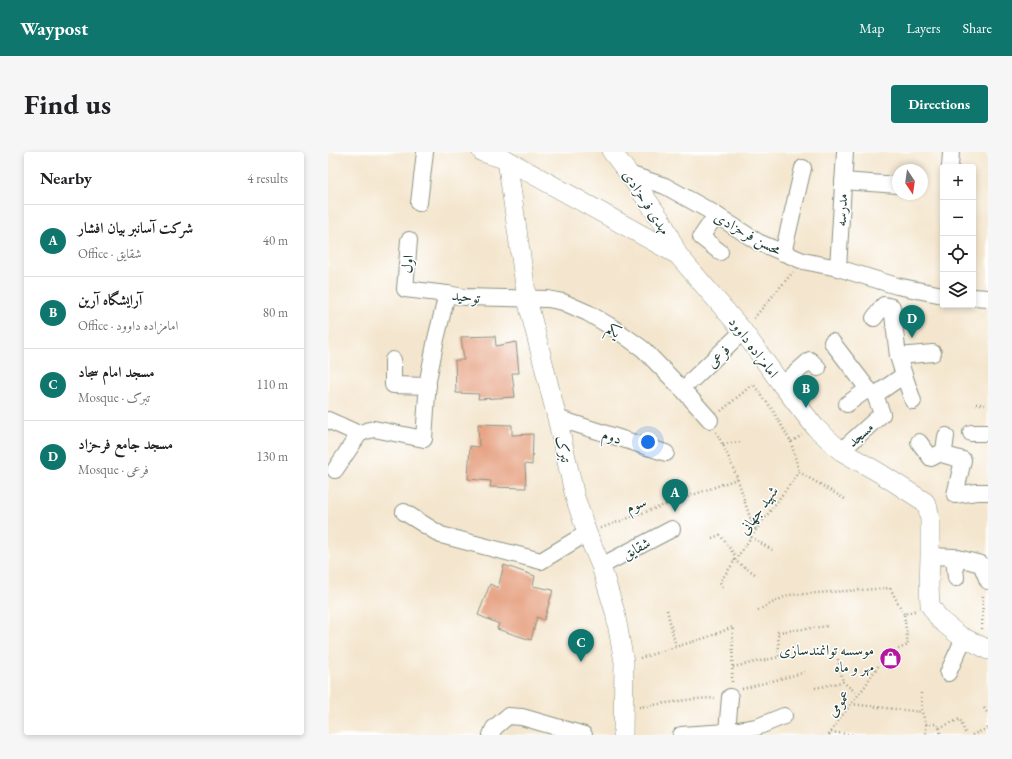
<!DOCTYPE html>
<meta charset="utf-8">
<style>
:root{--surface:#fff;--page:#f6f6f6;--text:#202124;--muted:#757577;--line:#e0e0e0;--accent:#0f766e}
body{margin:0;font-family:"EB Garamond",Amiri,serif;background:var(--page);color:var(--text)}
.controls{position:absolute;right:12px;top:12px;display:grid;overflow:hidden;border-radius:4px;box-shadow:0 2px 6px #0003}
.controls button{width:36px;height:36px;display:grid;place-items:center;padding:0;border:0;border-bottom:1px solid var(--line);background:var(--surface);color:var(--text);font:20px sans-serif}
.compass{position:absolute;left:564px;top:12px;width:36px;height:36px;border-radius:50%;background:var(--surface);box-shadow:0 2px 6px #0003;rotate:167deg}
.you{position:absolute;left:320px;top:290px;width:14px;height:14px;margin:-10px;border:3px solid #fff;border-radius:50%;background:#1a73e8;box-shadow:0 0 0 6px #1a73e833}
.badge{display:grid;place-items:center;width:26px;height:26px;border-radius:50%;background:var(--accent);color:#fff;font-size:13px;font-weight:700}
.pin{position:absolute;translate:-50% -33px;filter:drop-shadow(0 1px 2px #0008)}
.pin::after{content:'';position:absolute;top:21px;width:14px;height:12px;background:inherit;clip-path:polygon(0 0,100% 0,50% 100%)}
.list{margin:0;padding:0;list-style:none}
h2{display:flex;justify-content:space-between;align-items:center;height:52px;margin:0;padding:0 16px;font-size:17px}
h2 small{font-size:13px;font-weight:400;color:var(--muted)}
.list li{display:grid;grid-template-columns:26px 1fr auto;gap:12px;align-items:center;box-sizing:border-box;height:72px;padding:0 16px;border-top:1px solid var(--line)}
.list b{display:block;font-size:15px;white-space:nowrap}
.list p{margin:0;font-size:13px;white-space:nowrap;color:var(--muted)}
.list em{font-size:13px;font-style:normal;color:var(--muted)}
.icon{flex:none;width:22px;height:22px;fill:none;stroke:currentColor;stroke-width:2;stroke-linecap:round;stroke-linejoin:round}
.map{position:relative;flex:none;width:660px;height:583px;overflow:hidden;border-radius:4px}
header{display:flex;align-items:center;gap:24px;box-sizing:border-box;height:56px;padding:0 20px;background:var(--accent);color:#fff}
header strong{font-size:19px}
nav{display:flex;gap:22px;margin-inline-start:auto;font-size:14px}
.intro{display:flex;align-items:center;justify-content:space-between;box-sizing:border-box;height:96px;padding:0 24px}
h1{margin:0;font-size:28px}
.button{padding:10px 18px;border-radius:4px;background:var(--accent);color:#fff;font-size:14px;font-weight:700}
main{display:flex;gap:24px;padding:0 24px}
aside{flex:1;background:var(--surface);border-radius:4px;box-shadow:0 2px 6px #0003}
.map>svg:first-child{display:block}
.building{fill:#e59d7c}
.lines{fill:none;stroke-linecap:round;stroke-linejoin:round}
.minor-casing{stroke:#8a9281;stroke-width:18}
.tertiary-casing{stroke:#8a9281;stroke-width:20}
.path{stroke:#8a9281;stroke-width:2.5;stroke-dasharray:1 3;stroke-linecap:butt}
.minor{stroke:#fff;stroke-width:16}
.tertiary{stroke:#fff;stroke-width:19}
.labels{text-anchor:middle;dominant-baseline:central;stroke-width:3;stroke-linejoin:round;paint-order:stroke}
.street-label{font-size:15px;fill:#1f3d34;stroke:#fff}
.poi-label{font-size:15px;fill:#1f3d34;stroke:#fff;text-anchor:end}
</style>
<header>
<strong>Waypost</strong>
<nav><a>Map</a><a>Layers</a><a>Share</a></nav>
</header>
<div class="intro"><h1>Find us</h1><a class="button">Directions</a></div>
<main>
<aside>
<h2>Nearby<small>4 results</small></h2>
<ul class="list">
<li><span class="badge">A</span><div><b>شرکت آسانبر بیان افشار</b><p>Office · شقایق</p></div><em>40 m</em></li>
<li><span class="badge">B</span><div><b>آرایشگاه آرین</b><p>Office · امامزاده داوود</p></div><em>80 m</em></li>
<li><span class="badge">C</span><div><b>مسجد امام سجاد</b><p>Mosque · تبرک</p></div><em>110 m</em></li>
<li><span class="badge">D</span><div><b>مسجد جامع فرحزاد</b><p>Mosque · فرعی</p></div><em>130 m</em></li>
</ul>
</aside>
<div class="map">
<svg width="660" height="583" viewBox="0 0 660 583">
<rect width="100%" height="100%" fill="#fff"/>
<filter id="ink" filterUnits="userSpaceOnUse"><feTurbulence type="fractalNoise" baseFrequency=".025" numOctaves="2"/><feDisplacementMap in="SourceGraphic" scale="8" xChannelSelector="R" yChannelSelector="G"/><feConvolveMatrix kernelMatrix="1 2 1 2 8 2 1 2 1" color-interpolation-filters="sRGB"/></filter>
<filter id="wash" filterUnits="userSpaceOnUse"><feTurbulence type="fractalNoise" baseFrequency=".012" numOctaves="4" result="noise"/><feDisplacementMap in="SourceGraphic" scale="16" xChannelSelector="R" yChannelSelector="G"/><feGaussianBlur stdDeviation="0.9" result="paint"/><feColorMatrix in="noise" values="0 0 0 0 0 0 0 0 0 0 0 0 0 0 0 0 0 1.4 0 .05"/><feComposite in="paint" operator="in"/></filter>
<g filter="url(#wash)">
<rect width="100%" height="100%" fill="#f4e6ce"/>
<g id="blocks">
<g class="building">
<polygon points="167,184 168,194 188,190 191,221 184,221 187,245 150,247 151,242 128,241 127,208 136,208 133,185"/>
<polygon points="150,272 184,273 184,283 205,282 204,313 197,312 198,336 162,335 163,329 140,327 142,294 151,295"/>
<polygon points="176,413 207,424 205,434 225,438 216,468 209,465 203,488 169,477 171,472 150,463 162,432 170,436"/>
</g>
</g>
</g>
<g filter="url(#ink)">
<use href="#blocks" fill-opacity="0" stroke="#8a9281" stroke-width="1"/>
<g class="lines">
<defs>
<g id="minor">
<polyline points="622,15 623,0"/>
<polyline points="301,22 337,34 382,59 430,90 475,109 510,116 569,134 594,139 615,143"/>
<polyline points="515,29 570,33"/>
<polyline points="91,51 97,0"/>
<polyline points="388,63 373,85 392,100"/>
<polyline points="81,88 77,137 119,142 136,145 220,147 235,150 260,161 287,177 315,197 357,240 382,268"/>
<polyline points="455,101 475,16"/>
<polyline points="510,116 517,0"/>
<polyline points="645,145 660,146"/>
<polyline points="504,190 540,237"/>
<polyline points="570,204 605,201"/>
<polyline points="65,208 65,233 100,234"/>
<polyline points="576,223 585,249"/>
<polyline points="364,228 415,179"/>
<polyline points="454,233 482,208 490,216"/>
<polyline points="519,252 540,237 547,243 576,223 570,204 564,155 556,153 546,166"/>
<polyline points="229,266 338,301"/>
<polyline points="0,268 31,282"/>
<polyline points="643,281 660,281"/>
<polyline points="618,284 616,299 617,303 635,308 627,343 649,340 660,340"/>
<polyline points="591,290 603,306 616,299"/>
<polyline points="513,299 554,262 547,243"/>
<polyline points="7,318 31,282 38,279 46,277 96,287 100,228 108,187 119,142"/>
<polyline points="76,360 113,383 213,409 259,381"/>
<polyline points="602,404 626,405 653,412 660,429"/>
<polyline points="626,405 628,426"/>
<polyline points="273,414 344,377"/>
<polyline points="620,521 636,486"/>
<polyline points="399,580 402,545"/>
<polyline points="163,583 166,576 180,564 194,565 256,583"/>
<polyline points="353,583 399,580 429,575 456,564"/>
</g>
<g id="tertiary">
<polyline points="154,0 179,8 350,103 415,179 454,233 487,275 513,299 550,320 597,350 600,356 602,368 602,404 601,434 602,453 612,468 632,484 653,494 660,498"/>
<polyline points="284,0 301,22 335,71 350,103"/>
<polyline points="179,8 199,147 229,266 247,345 259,381 273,414 287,460 296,510 295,583"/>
</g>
</defs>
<use href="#minor" class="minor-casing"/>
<use href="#tertiary" class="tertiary-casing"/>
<g class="path">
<polyline points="426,166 465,120"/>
<polyline points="648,252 660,252"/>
<polyline points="393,259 425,232 444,257 463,290 474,283"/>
<path d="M388 280C398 298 406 317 413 337 417 351 421 365 428 378"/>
<polyline points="463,290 471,320"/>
<polyline points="395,292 413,290"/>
<polyline points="471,320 517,347"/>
<polyline points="273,376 409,327"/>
<polyline points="423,385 444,398"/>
<polyline points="384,386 392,383 408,405"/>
<polyline points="406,408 427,422"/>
<polyline points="394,435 392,430 428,378 471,320"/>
<polyline points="339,458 348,495"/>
<polyline points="430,458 460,443 562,436 576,462"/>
<polyline points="654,477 655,442"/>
<polyline points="312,506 380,485 405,475 404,532"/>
<polyline points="510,507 515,530"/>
<polyline points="405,515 451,505 450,480 501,474"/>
<polyline points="487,536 515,530 530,542"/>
<polyline points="414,537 478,520"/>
<polyline points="593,541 594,560 598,572 598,583"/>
<polyline points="523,552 594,560"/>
<polyline points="311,555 366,547 387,546"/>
<polyline points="656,556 660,562"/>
<polyline points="598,572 609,572 611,576 632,567 638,583"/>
<polyline points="611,576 613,583"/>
<polyline points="503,580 524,583"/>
<polyline points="501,583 513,565 538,533 543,524 559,502 580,493 576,462 589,458"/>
<polyline points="644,583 660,576"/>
</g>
<use href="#minor" class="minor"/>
<use href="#tertiary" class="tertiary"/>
</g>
</g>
<defs>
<symbol id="shop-disc" viewBox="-11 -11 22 22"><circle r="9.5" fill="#b5179e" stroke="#fff"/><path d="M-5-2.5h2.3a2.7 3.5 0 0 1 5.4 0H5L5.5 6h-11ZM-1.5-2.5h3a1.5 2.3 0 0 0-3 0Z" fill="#fff"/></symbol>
</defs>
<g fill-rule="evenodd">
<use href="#shop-disc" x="550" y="494" width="25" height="25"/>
</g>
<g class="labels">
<g class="street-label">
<text transform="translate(319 50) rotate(57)">مهدی فرحزادی</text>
<text transform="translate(513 58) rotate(-87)">مدرسه</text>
<text transform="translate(420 81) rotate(29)">محسن فرحزادی</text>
<text transform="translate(79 112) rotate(-84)">اول</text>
<text transform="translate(138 144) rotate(6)">توحید</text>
<text transform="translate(286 178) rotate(34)">یکم</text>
<text transform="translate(426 195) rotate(53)">امامزاده داوود</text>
<text transform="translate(390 204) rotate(-44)">فرعی</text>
<text transform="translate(532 282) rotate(-42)">مسجد</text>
<text transform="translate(284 284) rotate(18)">دوم</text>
<text transform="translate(236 297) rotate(77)">تبرک</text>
<text transform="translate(308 352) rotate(-20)">سوم</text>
<text transform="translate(430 358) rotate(-54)">شهید جهانی</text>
<text transform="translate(308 396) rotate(-28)">شقایق</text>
<text transform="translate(510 551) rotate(-53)">عمومی</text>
</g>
<g class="poi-label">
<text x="546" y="497">موسسه توانمندسازی<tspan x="546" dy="17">مهر و ماه</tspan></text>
</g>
</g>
</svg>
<div class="controls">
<button>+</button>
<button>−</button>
<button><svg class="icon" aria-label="locate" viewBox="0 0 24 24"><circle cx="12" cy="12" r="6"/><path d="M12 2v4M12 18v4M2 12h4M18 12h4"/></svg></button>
<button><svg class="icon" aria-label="layers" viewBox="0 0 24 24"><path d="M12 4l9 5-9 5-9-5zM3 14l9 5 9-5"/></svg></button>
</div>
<svg class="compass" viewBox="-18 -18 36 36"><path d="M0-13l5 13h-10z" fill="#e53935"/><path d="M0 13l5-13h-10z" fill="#757577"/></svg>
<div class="you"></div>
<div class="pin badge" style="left:347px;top:360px">A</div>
<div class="pin badge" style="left:478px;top:256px">B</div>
<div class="pin badge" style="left:253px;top:510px">C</div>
<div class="pin badge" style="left:584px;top:186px">D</div>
</div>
</main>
